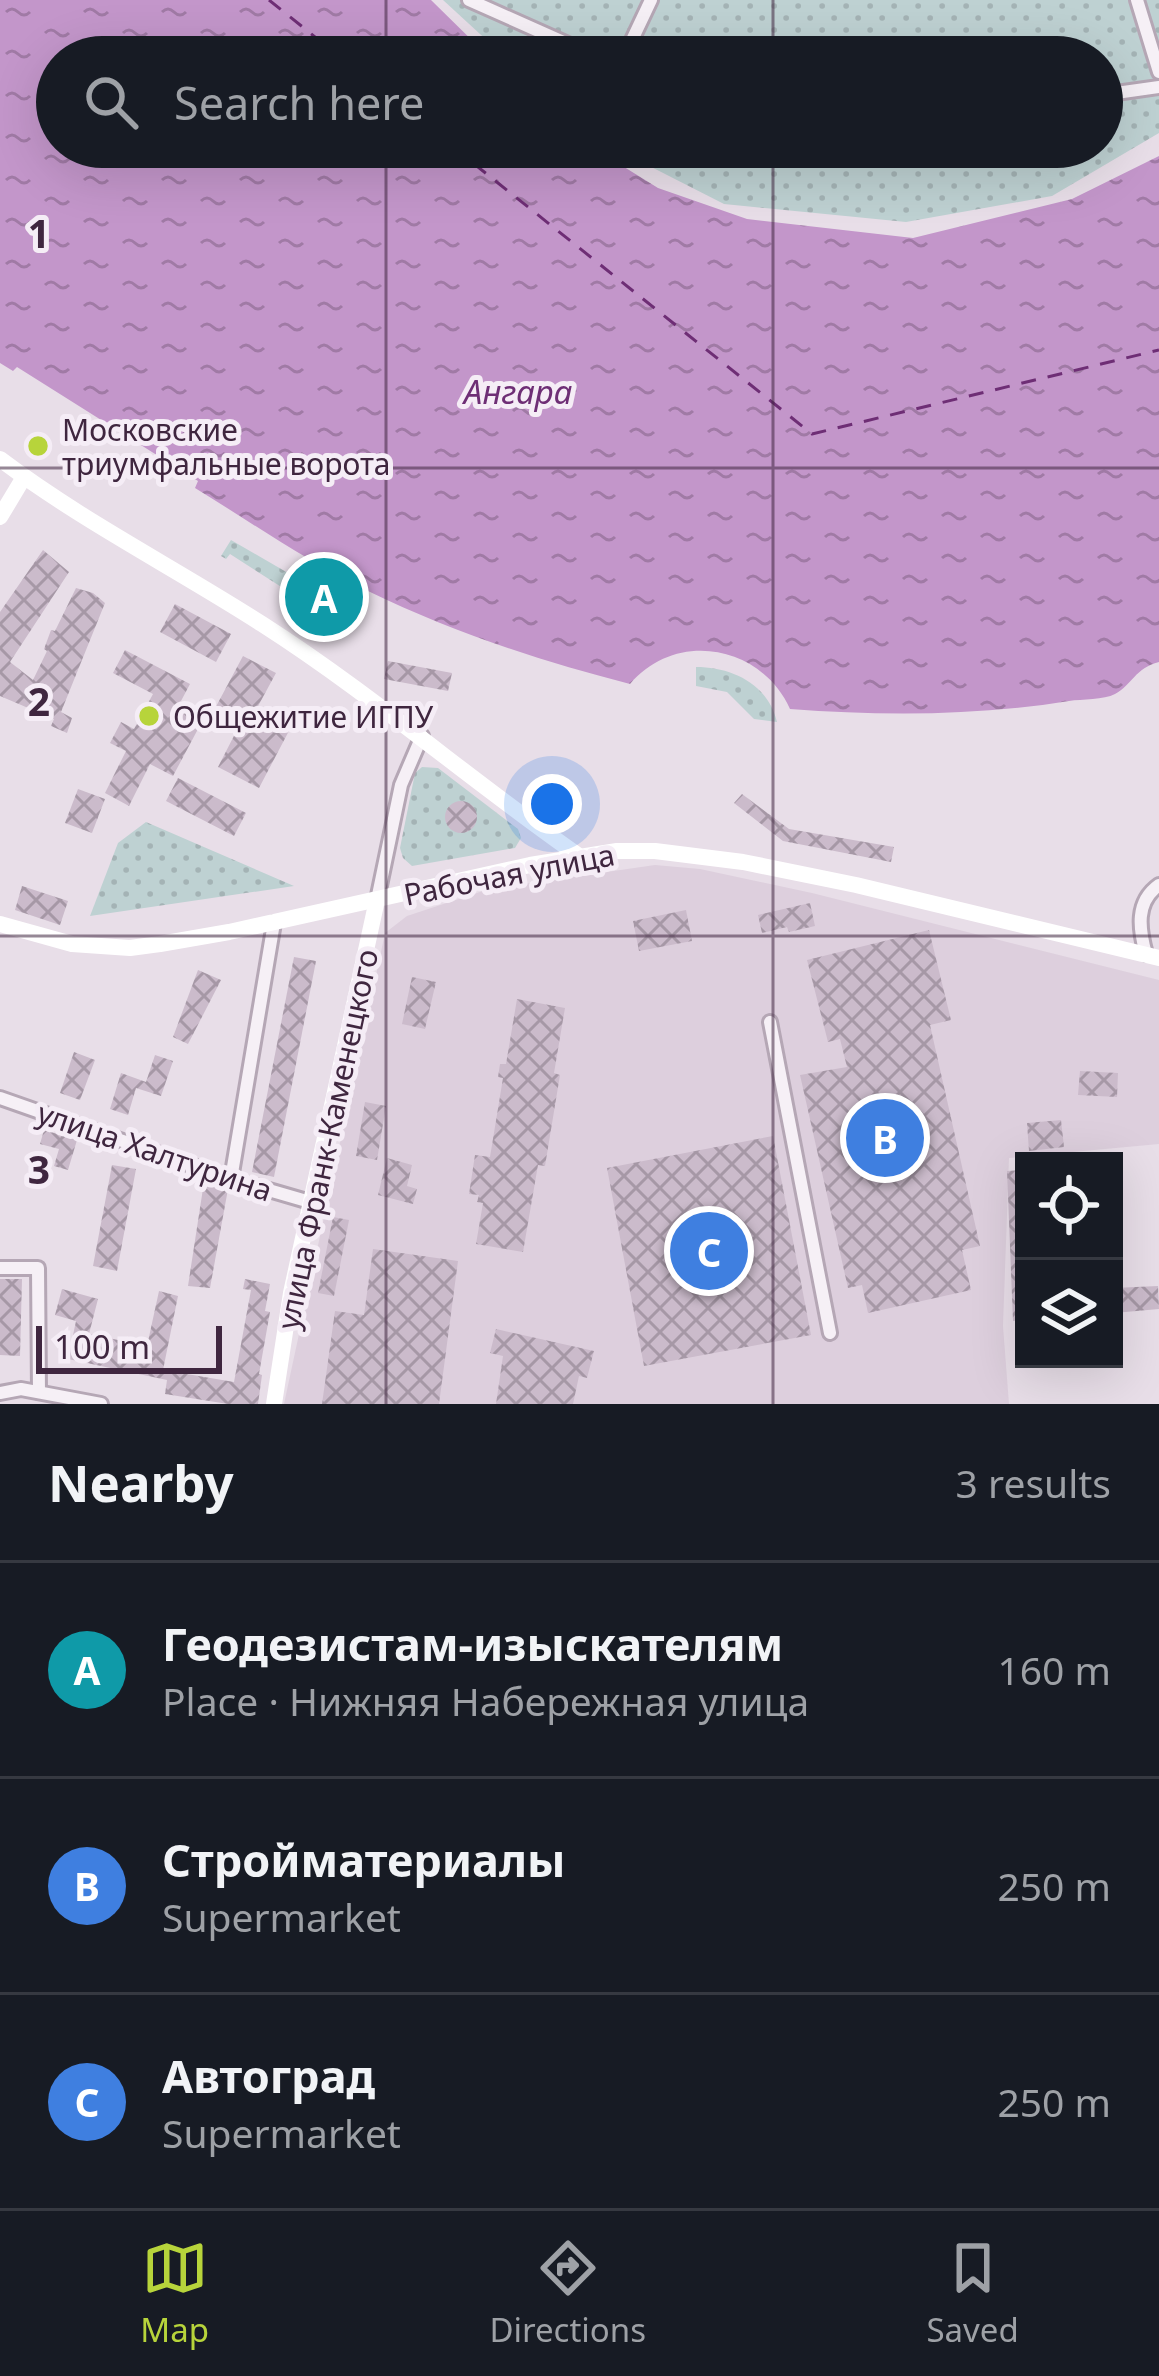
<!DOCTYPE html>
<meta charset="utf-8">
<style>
:root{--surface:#171b24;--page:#20242c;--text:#f1f3f6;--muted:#9ea1a6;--line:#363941;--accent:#b7d43b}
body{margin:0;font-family:"Noto Sans",sans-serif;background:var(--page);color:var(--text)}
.controls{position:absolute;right:36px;bottom:36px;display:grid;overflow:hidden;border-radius:0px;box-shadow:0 12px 48px #0002}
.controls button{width:108px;height:108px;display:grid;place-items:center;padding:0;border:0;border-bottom:3px solid var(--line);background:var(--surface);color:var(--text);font:60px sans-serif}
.scale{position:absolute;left:36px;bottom:30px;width:186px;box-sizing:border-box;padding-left:12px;border:6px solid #3f263f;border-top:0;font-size:33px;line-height:42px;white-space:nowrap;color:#3f263f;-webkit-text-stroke:9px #f5edf6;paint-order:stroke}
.you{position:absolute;left:552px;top:804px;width:42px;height:42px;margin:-30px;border:9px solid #fff;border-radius:50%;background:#1a73e8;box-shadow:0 0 0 18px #1a73e833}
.badge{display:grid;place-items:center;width:78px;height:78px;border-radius:50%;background:var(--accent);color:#fff;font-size:39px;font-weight:700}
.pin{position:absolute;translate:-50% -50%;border:6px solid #fff;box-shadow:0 3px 12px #0006}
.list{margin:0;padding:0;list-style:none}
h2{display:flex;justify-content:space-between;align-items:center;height:156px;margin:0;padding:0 48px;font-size:51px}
h2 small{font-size:39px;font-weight:400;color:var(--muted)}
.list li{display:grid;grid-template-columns:78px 1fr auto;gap:36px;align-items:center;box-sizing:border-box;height:216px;padding:0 48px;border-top:3px solid var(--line)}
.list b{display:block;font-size:45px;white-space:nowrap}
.list p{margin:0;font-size:39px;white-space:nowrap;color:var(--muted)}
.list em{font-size:39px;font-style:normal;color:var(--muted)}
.icon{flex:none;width:66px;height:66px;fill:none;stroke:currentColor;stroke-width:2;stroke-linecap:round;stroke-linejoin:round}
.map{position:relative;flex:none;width:1159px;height:1404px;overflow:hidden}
.search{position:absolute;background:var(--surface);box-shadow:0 12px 48px #0002;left:36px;right:36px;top:36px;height:132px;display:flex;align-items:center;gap:30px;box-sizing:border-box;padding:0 42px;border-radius:66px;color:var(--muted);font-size:45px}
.sheet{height:804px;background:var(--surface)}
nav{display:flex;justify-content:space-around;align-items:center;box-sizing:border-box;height:168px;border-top:3px solid var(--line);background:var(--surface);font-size:33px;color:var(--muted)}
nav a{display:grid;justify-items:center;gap:6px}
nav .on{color:var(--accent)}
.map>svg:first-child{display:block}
.built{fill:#ddcfdd}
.green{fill:url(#green-dots)}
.water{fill:url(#water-ripples)}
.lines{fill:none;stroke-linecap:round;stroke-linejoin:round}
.ferry{stroke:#6e2e75;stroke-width:3;stroke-dasharray:15 12;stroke-linecap:butt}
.building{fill:url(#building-cross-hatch)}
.street-casing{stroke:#b5a7b5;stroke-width:18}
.street{stroke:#f6f0f6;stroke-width:12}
.secondary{stroke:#fff;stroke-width:16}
.grid{fill:none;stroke:#3f263f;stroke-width:3;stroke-opacity:0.55}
.poi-dot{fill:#b7d43b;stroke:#f5edf6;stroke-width:4.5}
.labels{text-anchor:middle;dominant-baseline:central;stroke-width:10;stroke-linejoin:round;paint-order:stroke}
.poi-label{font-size:30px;fill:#3f263f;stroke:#f5edf6;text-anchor:start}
.street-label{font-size:30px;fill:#3f263f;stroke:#f5edf6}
.water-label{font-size:33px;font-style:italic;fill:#6e2e75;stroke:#f5edf6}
.grid-label{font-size:39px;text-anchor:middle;font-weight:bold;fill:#3f263f;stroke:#f5edf6;stroke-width:10;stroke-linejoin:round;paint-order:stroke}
</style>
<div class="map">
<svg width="1159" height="1404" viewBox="0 0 1159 1404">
<defs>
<pattern id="green-dots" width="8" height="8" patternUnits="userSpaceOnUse" patternTransform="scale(3)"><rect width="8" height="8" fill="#bed1d2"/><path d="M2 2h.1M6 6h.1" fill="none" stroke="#a4b3b5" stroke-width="1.8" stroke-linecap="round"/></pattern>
<pattern id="water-ripples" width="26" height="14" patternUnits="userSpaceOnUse" patternTransform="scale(3)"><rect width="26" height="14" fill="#c396ca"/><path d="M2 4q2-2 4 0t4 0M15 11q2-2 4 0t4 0" fill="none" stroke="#a07aa5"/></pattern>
<pattern id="building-cross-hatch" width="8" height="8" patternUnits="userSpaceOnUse" patternTransform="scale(3)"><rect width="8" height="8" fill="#cbbbcb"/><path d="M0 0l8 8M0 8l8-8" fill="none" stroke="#a698a6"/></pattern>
</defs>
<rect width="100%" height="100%" fill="#e8dee8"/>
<polygon class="built" points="655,865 700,869 812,893 1159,980 1159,1144 1009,1158 1003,1326 1009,1404 284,1404 385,933 407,916 489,889"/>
<g class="green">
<polygon points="443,0 1159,0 1159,133 1052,196 906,222 724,204 612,147 1102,147 1102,57 505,57"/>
<polygon points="231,540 319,591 311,606 230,554 226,559 221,556"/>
<path d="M696 667C732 667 768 684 777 722L754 719 727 692 696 686Z"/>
<polygon points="422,767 438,768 518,829 521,838 515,848 412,866 403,858 400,848 415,773"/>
<polygon points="146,822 294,886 90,916 118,843"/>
</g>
<path class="water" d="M0 0H431L489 57H57V147H592L658 188 747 219 913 238 1072 199 1159 156V662C1135 668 1132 685 1115 694 1104 700 1082 699 1069 701 977 716 883 716 790 709 762 646 677 629 630 684 541 661 452 632 368 591 306 561 254 524 195 488L198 481 17 367 13 371 0 363Z"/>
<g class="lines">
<g class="ferry">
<polyline points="269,0 340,57"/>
<polyline points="453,147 812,434 1159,350"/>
</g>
</g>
<g class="building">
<polygon points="43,550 69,572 10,662 33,680 47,651 44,649 51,630 55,631 76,588 93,593 105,603 61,712 72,718 67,733 51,726 54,719 0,696 0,612"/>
<polygon points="175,604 231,634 216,662 160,632"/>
<polygon points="125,650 190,684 181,701 206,714 173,776 150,764 129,806 105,793 126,751 110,743 121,722 134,729 153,694 113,673"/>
<polygon points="243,656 276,673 257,708 291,727 259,788 218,767 238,728 212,714"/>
<polygon points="388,661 452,673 448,691 384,679"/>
<polygon points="178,778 246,813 234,836 166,801"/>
<polygon points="78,789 105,799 92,833 65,823"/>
<polygon points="742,794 789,829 894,847 891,862 783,841 734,803"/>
<circle cx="461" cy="817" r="16"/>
<polygon points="22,886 68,901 60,925 15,910"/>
<polygon points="810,903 815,926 789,932 787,927 762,933 758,915"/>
<polygon points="686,910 692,941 639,951 633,921"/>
<polygon points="929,930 951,1020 930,1025 980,1246 962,1250 971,1290 868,1313 862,1285 848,1288 800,1075 847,1067 840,1039 828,1042 807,960"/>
<polygon points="294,957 316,961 274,1177 252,1172"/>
<polygon points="198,970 221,980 188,1044 173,1037"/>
<polygon points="412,977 436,982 425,1029 402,1024"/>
<polygon points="517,999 565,1008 554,1073 560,1075 545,1166 538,1165 523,1252 476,1244 483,1203 477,1202 479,1195 469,1194 475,1155 490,1157 503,1078 498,1077 500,1064 506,1064"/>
<polygon points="74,1052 95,1060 80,1100 60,1093"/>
<polygon points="155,1055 173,1061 161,1096 136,1088 128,1115 110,1109 121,1073 146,1082"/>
<polygon points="1080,1071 1118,1073 1117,1097 1078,1095"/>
<polygon points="365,1102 386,1106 377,1160 356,1156"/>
<polygon points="1061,1120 1064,1147 1029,1151 1027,1123"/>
<polygon points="44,1130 77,1140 68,1170 54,1166 59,1149 40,1144"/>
<polygon points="773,1136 811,1335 644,1366 607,1168"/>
<polygon points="387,1158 412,1165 407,1186 417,1189 413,1204 378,1195"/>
<polygon points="112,1165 136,1169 117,1271 93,1266"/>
<polygon points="1024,1170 1024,1320 1013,1321 1007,1171"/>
<polygon points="204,1182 228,1189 210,1288 188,1286"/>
<polygon points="333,1217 349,1220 334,1296 318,1293"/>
<polygon points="373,1249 458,1261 439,1404 322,1404 335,1311 364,1315"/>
<polygon points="0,1279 22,1279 20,1356 0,1355"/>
<polygon points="245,1279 270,1284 265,1311 270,1312 259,1374 262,1375 258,1404 228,1404 165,1394 167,1380 68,1359 76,1321 55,1315 62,1289 98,1299 89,1334 147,1346 159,1291 178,1296 163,1370 234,1382 251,1290 243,1289"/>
<polygon points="1158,1286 1159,1309 1114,1313 1114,1288"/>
<polygon points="496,1329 594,1351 587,1378 579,1376 573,1404 496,1404 503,1356 490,1353"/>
</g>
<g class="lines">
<defs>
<g id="street">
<polyline points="469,0 597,57"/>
<polyline points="1137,0 1159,72"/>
<polyline points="624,57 651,0"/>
<polyline points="1102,95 1159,87"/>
<polyline points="377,900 401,785 422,736"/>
<path d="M1146 954C1139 929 1135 902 1159 885"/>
<polyline points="770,1022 830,1333"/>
<polyline points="0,1098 231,1179 310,1202"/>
<polyline points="231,1179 274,923"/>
<polyline points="0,1268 38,1268 39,1392"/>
<polyline points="0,1393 21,1389 101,1404"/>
</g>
</defs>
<use href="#street" class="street-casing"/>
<use href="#street" class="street"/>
<g class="secondary">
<path d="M0 459C82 521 175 568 262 624 373 695 471 781 579 856"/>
<polyline points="0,517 24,477"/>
<polyline points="0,924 72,944 130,948 160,944 229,932 530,865 617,851 655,851 743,862 856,885 1159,958"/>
<polyline points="274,1404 291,1293 377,900"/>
</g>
</g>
<path class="grid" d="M386 0V57M773 0V57M386 147V1404M773 147V1404M0 468H1159M0 936H1159"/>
<g class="poi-dot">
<circle cx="38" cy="446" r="12"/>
<circle cx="149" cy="716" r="12"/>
</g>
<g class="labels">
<g class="poi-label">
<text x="62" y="429">Московские<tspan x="62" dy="34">триумфальные ворота</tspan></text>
<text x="173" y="716">Общежитие ИГПУ</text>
</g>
<g class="street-label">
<text transform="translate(509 874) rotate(-11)">Рабочая улица</text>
<text transform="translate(327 1139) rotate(-78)">улица Франк-Каменецкого</text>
<text transform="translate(155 1151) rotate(19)">улица Халтурина</text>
</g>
<g class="water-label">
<text x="518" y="391">Ангара</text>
</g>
</g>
<g class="grid-label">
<text x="39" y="248">1</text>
<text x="39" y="716">2</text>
<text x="39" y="1184">3</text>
</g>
</svg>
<div class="controls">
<button><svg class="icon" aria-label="locate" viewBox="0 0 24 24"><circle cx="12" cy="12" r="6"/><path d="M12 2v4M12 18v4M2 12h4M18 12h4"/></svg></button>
<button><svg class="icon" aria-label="layers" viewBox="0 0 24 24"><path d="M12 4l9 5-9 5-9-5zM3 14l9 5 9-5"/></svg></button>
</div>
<div class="scale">100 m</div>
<div class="you"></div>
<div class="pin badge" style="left:324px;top:597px;background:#0f9aa8">A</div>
<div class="pin badge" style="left:885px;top:1138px;background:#3f7fe0">B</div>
<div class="pin badge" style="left:709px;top:1251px;background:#3f7fe0">C</div>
<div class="search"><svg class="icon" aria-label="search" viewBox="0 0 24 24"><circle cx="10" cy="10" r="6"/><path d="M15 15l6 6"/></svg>Search here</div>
</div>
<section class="sheet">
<h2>Nearby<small>3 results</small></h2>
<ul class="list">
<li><span class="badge" style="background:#0f9aa8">A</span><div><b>Геодезистам-изыскателям</b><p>Place · Нижняя Набережная улица</p></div><em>160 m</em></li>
<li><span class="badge" style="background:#3f7fe0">B</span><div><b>Стройматериалы</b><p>Supermarket</p></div><em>250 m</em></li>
<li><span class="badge" style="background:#3f7fe0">C</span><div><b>Автоград</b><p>Supermarket</p></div><em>250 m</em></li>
</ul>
</section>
<nav>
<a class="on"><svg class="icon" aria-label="map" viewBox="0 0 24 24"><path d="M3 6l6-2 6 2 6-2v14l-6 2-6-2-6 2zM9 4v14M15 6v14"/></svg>Map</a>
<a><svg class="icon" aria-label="directions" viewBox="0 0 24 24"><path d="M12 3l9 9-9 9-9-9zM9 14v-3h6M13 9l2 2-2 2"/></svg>Directions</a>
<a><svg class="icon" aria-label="saved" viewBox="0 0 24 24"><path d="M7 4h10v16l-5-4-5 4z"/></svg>Saved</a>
</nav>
